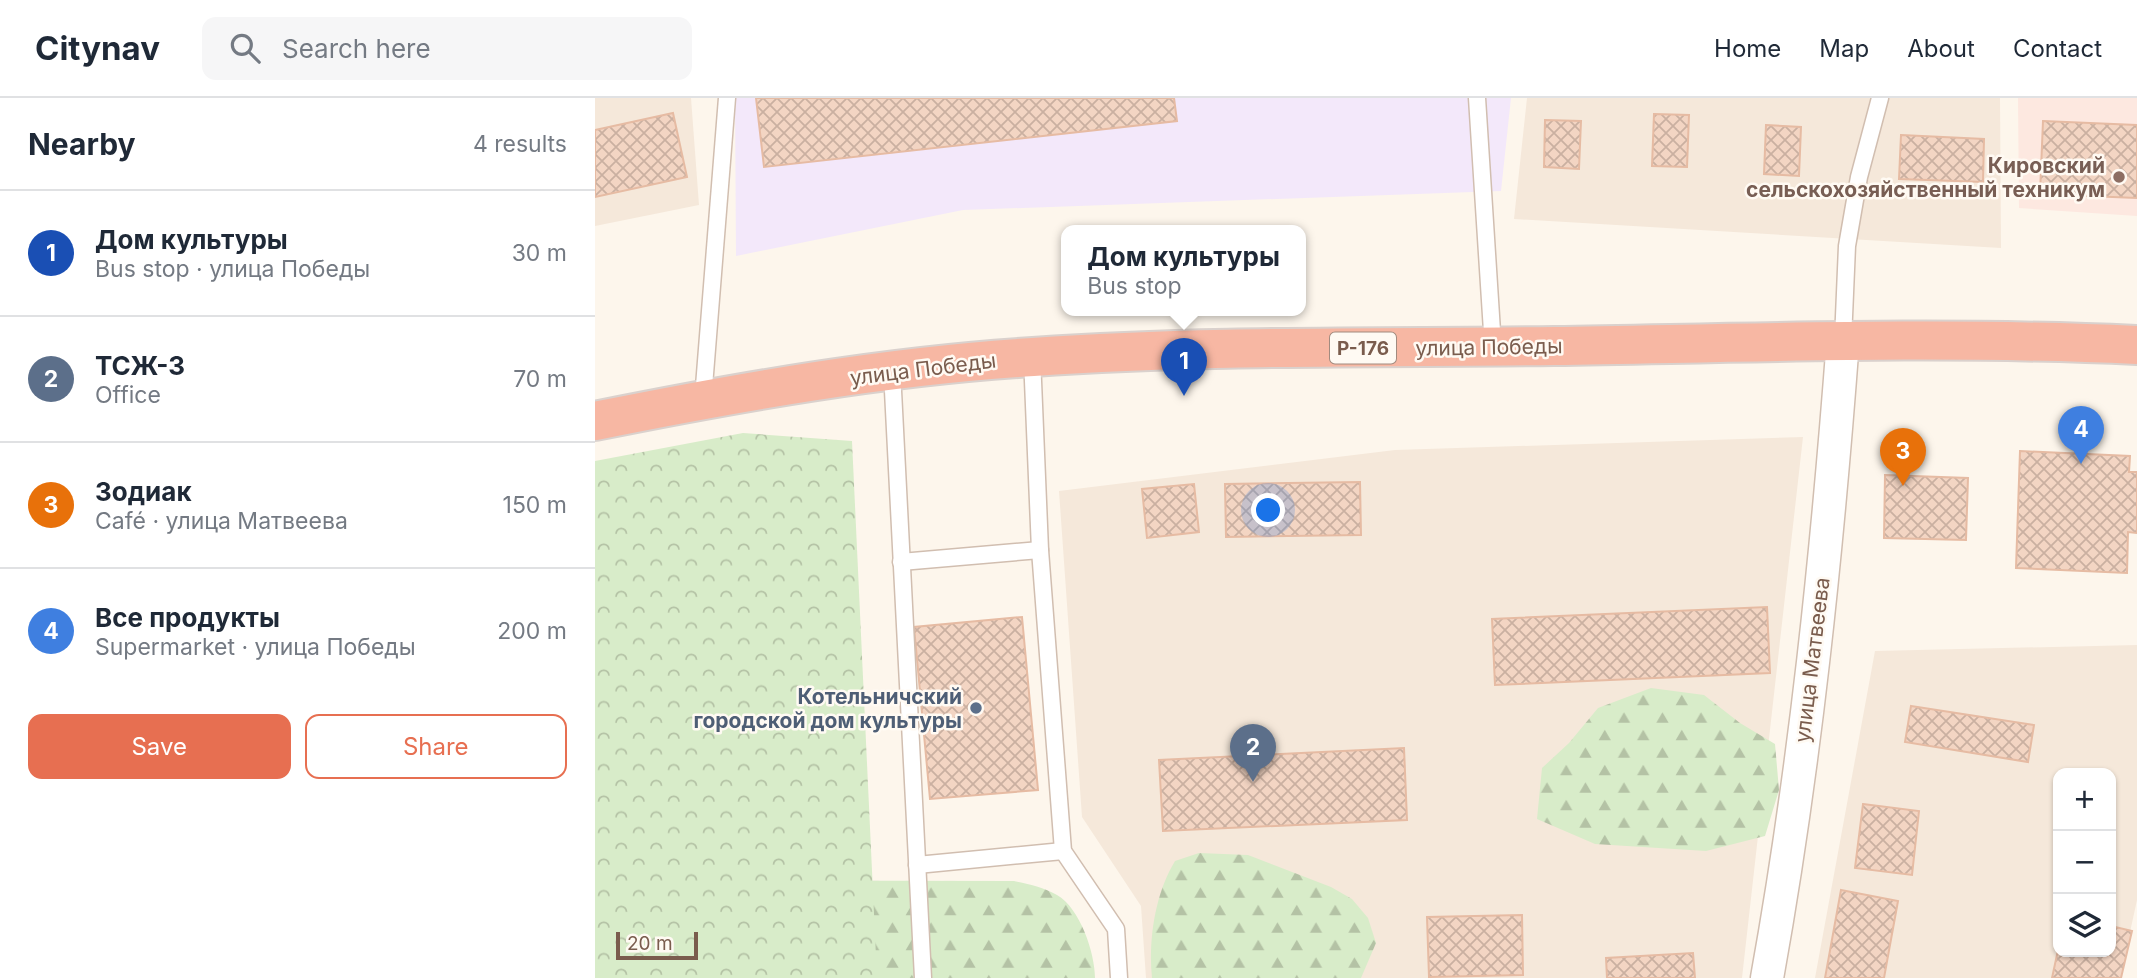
<!DOCTYPE html>
<meta charset="utf-8">
<style>
:root{--surface:#fff;--page:#f6f6f7;--text:#1f2937;--muted:#747a83;--line:#e0e1e3;--accent:#e76f51}
body{margin:0;font-family:Inter,sans-serif;background:var(--page);color:var(--text)}
.controls{position:absolute;right:21px;bottom:21px;display:grid;overflow:hidden;border-radius:14px;box-shadow:0 2px 5px #0004}
.controls button{width:63px;height:63px;display:grid;place-items:center;padding:0;border:0;border-bottom:2px solid var(--line);background:var(--surface);color:var(--text);font:35px sans-serif}
.scale{position:absolute;left:21px;bottom:18px;width:82px;box-sizing:border-box;padding-left:7px;border:4px solid #7a5c4d;border-top:0;font-size:19px;line-height:24px;white-space:nowrap;color:#7a5c4d;-webkit-text-stroke:5px #fffaf3;paint-order:stroke}
.you{position:absolute;left:674px;top:413px;width:24px;height:24px;margin:-18px;border:5px solid #fff;border-radius:50%;background:#1a73e8;box-shadow:0 0 0 10px #1a73e833}
.badge{display:grid;place-items:center;width:46px;height:46px;border-radius:50%;background:var(--accent);color:#fff;font-size:23px;font-weight:700}
.pin{position:absolute;translate:-50% -58px;filter:drop-shadow(0 2px 4px #0008)}
.pin::after{content:'';position:absolute;top:37px;width:24px;height:21px;background:inherit;clip-path:polygon(0 0,100% 0,50% 100%)}
.popup{position:absolute;left:466px;top:127px;width:245px;height:91px;box-sizing:border-box;display:grid;place-content:center;border-radius:14px;background:var(--surface);filter:drop-shadow(0 2px 5px #0005);font-size:23px;white-space:nowrap;color:var(--muted)}
.popup b{font-size:26px;color:var(--text)}
.popup::after{content:'';position:absolute;left:50%;top:100%;margin-left:-14px;border:14px solid transparent;border-top-color:var(--surface)}
.list{margin:0;padding:0;list-style:none}
h2{display:flex;justify-content:space-between;align-items:center;height:91px;margin:0;padding:0 28px;font-size:30px}
h2 small{font-size:23px;font-weight:400;color:var(--muted)}
.list li{display:grid;grid-template-columns:46px 1fr auto;gap:21px;align-items:center;box-sizing:border-box;height:126px;padding:0 28px;border-top:2px solid var(--line)}
.list b{display:block;font-size:26px;white-space:nowrap}
.list p{margin:0;font-size:23px;white-space:nowrap;color:var(--muted)}
.list em{font-size:23px;font-style:normal;color:var(--muted)}
.actions{display:flex;gap:14px;padding:21px 28px}
.actions a{flex:1;padding:16px 0;border:2px solid var(--accent);border-radius:14px;text-align:center;font-size:24px;color:var(--accent)}
.actions .main{background:var(--accent);color:#fff}
.icon{flex:none;width:38px;height:38px;fill:none;stroke:currentColor;stroke-width:2;stroke-linecap:round;stroke-linejoin:round}
.map{position:relative;flex:none;width:1542px;height:880px;overflow:hidden}
header{display:flex;align-items:center;gap:42px;box-sizing:border-box;height:98px;padding:0 35px;background:var(--surface);border-bottom:2px solid var(--line)}
header strong{font-size:33px}
nav{display:flex;gap:38px;margin-inline-start:auto;font-size:24px}
.search{width:490px;height:63px;background:var(--page);display:flex;align-items:center;gap:18px;box-sizing:border-box;padding:0 24px;border-radius:14px;color:var(--muted);font-size:26px}
main{display:flex}
aside{flex:1;background:var(--surface)}
.map>svg:first-child{display:block}
.residential{fill:#f5e8da;fill-rule:evenodd}
.commercial{fill:#fde8e0}
.education{fill:#f3e8fa}
.forest{fill:url(#forest-firs)}
.park{fill:url(#park-crowns)}
.building{fill:url(#building-cross-hatch);stroke:#e6bba3;stroke-width:2}
.lines{fill:none;stroke-linecap:round;stroke-linejoin:round}
.lane-casing{stroke:#d1beb0;stroke-width:19}
.street-casing{stroke:#d1beb0;stroke-width:35}
.highway-casing{stroke:#dad1cd;stroke-width:42}
.lane{stroke:#fff;stroke-width:16}
.street{stroke:#fff;stroke-width:32}
.highway{stroke:#f7b7a3;stroke-width:38}
.education-dot{fill:#8d6e63;stroke:#fffaf3;stroke-width:2.5}
.service-dot{fill:#5c6f8a;stroke:#fffaf3;stroke-width:2.5}
.labels{text-anchor:middle;dominant-baseline:central;stroke-width:5;stroke-linejoin:round;paint-order:stroke}
.shield{fill:#fffaf3;stroke:#a28b7f;stroke-width:2}
.shield-label{font-size:19px;font-weight:bold;fill:#7a5c4d}
.education-label{font-size:21px;font-weight:bold;fill:#785e54;stroke:#fffaf3;text-anchor:end}
.street-label{font-size:21px;fill:#7a5c4d;stroke:#fffaf3}
.service-label{font-size:21px;font-weight:bold;fill:#4e5e75;stroke:#fffaf3;text-anchor:end}
</style>
<header>
<strong>Citynav</strong>
<div class="search"><svg class="icon" aria-label="search" viewBox="0 0 24 24"><circle cx="10" cy="10" r="6"/><path d="M15 15l6 6"/></svg>Search here</div>
<nav><a>Home</a><a>Map</a><a>About</a><a>Contact</a></nav>
</header>
<main>
<aside>
<h2>Nearby<small>4 results</small></h2>
<ul class="list">
<li><span class="badge" style="background:#1a4fb4">1</span><div><b>Дом культуры</b><p>Bus stop · улица Победы</p></div><em>30 m</em></li>
<li><span class="badge" style="background:#5c6f8a">2</span><div><b>ТСЖ-3</b><p>Office</p></div><em>70 m</em></li>
<li><span class="badge" style="background:#e8710a">3</span><div><b>Зодиак</b><p>Café · улица Матвеева</p></div><em>150 m</em></li>
<li><span class="badge" style="background:#3f7fe0">4</span><div><b>Все продукты</b><p>Supermarket · улица Победы</p></div><em>200 m</em></li>
</ul>
<div class="actions"><a class="main">Save</a><a>Share</a></div>
</aside>
<div class="map">
<svg width="1542" height="880" viewBox="0 0 1542 880">
<defs>
<pattern id="forest-firs" width="22" height="20" patternUnits="userSpaceOnUse" patternTransform="scale(1.75)"><rect width="22" height="20" fill="#d8ecc9"/><path d="M5 1l3.5 6h-7zM16 11l3.5 6h-7z" fill="#b4c2a5"/></pattern>
<pattern id="park-crowns" width="20" height="18" patternUnits="userSpaceOnUse" patternTransform="scale(1.75)"><rect width="20" height="18" fill="#d8ecc9"/><path d="M2 6a3 3 0 1 1 6 0M12 15a3 3 0 1 1 6 0" fill="none" stroke="#b4c2a5"/></pattern>
<pattern id="building-cross-hatch" width="8" height="8" patternUnits="userSpaceOnUse" patternTransform="scale(1.75)"><rect width="8" height="8" fill="#f3d5c3"/><path d="M0 0l8 8M0 8l8-8" fill="none" stroke="#cab0a1"/></pattern>
</defs>
<rect width="100%" height="100%" fill="#fdf6ec"/>
<g class="residential">
<polygon points="0,0 96,0 104,107 0,128"/>
<polygon points="932,0 1405,0 1406,150 919,121"/>
<polygon points="1208,339 1147,880 551,880 546,808 487,719 464,393 800,352"/>
<path d="M1542 547V802L1525 880H1220L1280 553ZM1463 675H1516V854H1463Z"/>
</g>
<polygon class="commercial" points="1423,0 1542,0 1542,118 1424,110"/>
<polygon class="education" points="140,0 916,0 906,93 368,112 141,158"/>
<g class="forest">
<polygon points="1056,590 1109,597 1145,625 1180,646 1184,692 1170,738 1111,753 1000,746 942,721 947,670 974,645 1003,610"/>
<path d="M604 755 653 757 736 789 757 801 773 820 781 845 766 880H557C553 842 560 796 580 763Z"/>
<path d="M0 782 419 783C433 786 449 789 462 797 485 810 500 855 500 880H0Z"/>
</g>
<polygon class="park" points="148,335 257,343 282,880 0,880 0,363"/>
<g class="building">
<polygon points="161,0 579,0 582,23 169,69"/>
<polygon points="78,15 92,79 0,99 0,32"/>
<polygon points="1059,16 1094,17 1092,69 1057,68"/>
<polygon points="950,22 986,23 984,71 949,69"/>
<polygon points="1448,23 1542,27 1542,100 1445,96"/>
<polygon points="1171,27 1206,29 1204,78 1169,76"/>
<polygon points="1306,37 1389,41 1388,84 1304,81"/>
<polygon points="1425,353 1535,358 1534,374 1542,374 1542,435 1533,434 1532,475 1421,470"/>
<polygon points="1290,377 1373,380 1371,442 1289,440"/>
<polygon points="765,384 766,437 631,439 630,386"/>
<polygon points="599,386 604,434 552,440 547,391"/>
<polygon points="1172,509 1175,575 900,587 897,521"/>
<polygon points="427,519 443,692 335,701 319,529"/>
<polygon points="1316,608 1439,627 1433,664 1310,644"/>
<polygon points="809,650 812,722 568,733 564,662"/>
<polygon points="1268,706 1324,713 1317,777 1260,770"/>
<polygon points="1246,792 1303,803 1289,880 1230,880"/>
<polygon points="927,817 928,877 834,879 832,819"/>
<polygon points="1516,828 1537,833 1526,880 1457,880 1463,852 1516,854"/>
<polygon points="1098,855 1100,880 1012,880 1011,860"/>
</g>
<g class="lines">
<defs>
<g id="lane">
<polyline points="882,0 898,249"/>
<polyline points="1248,242 1252,148 1264,79 1285,0"/>
<polyline points="437,259 445,452 468,753 521,831 524,880"/>
<polyline points="297,273 328,880"/>
<polyline points="108,301 132,0"/>
<polyline points="306,464 445,452"/>
<polyline points="322,767 468,753"/>
</g>
<path id="street" d="M1172 880C1210 670 1232 455 1248 242"/>
<path id="highway" d="M0 323C144 294 291 268 438 259 611 247 786 250 959 248 1153 245 1348 238 1542 247"/>
</defs>
<use href="#lane" class="lane-casing"/>
<use href="#street" class="street-casing"/>
<use href="#highway" class="highway-casing"/>
<use href="#lane" class="lane"/>
<use href="#street" class="street"/>
<use href="#highway" class="highway"/>
</g>
<circle class="education-dot" cx="1524" cy="79" r="7"/>
<circle class="service-dot" cx="381" cy="610" r="7"/>
<g class="labels">
<rect class="shield" x="735" y="234.5" width="66" height="31" rx="5"/>
<g class="shield-label">
<text x="768" y="250">Р-176</text>
</g>
<g class="education-label">
<text x="1510" y="67">Кировский<tspan x="1510" dy="24">сельскохозяйственный техникум</tspan></text>
</g>
<g class="street-label">
<text transform="translate(894 249) rotate(-1)">улица Победы</text>
<text transform="translate(328 271) rotate(-7)">улица Победы</text>
<text transform="translate(1217 562) rotate(-83)">улица Матвеева</text>
</g>
<g class="service-label">
<text x="367" y="598">Котельничский<tspan x="367" dy="24">городской дом культуры</tspan></text>
</g>
</g>
</svg>
<div class="controls">
<button>+</button>
<button>−</button>
<button><svg class="icon" aria-label="layers" viewBox="0 0 24 24"><path d="M12 4l9 5-9 5-9-5zM3 14l9 5 9-5"/></svg></button>
</div>
<div class="scale">20 m</div>
<div class="you"></div>
<div class="pin badge" style="left:589px;top:298px;background:#1a4fb4">1</div>
<div class="popup"><b>Дом культуры</b>Bus stop</div>
<div class="pin badge" style="left:658px;top:684px;background:#5c6f8a">2</div>
<div class="pin badge" style="left:1308px;top:388px;background:#e8710a">3</div>
<div class="pin badge" style="left:1486px;top:366px;background:#3f7fe0">4</div>
</div>
</main>
